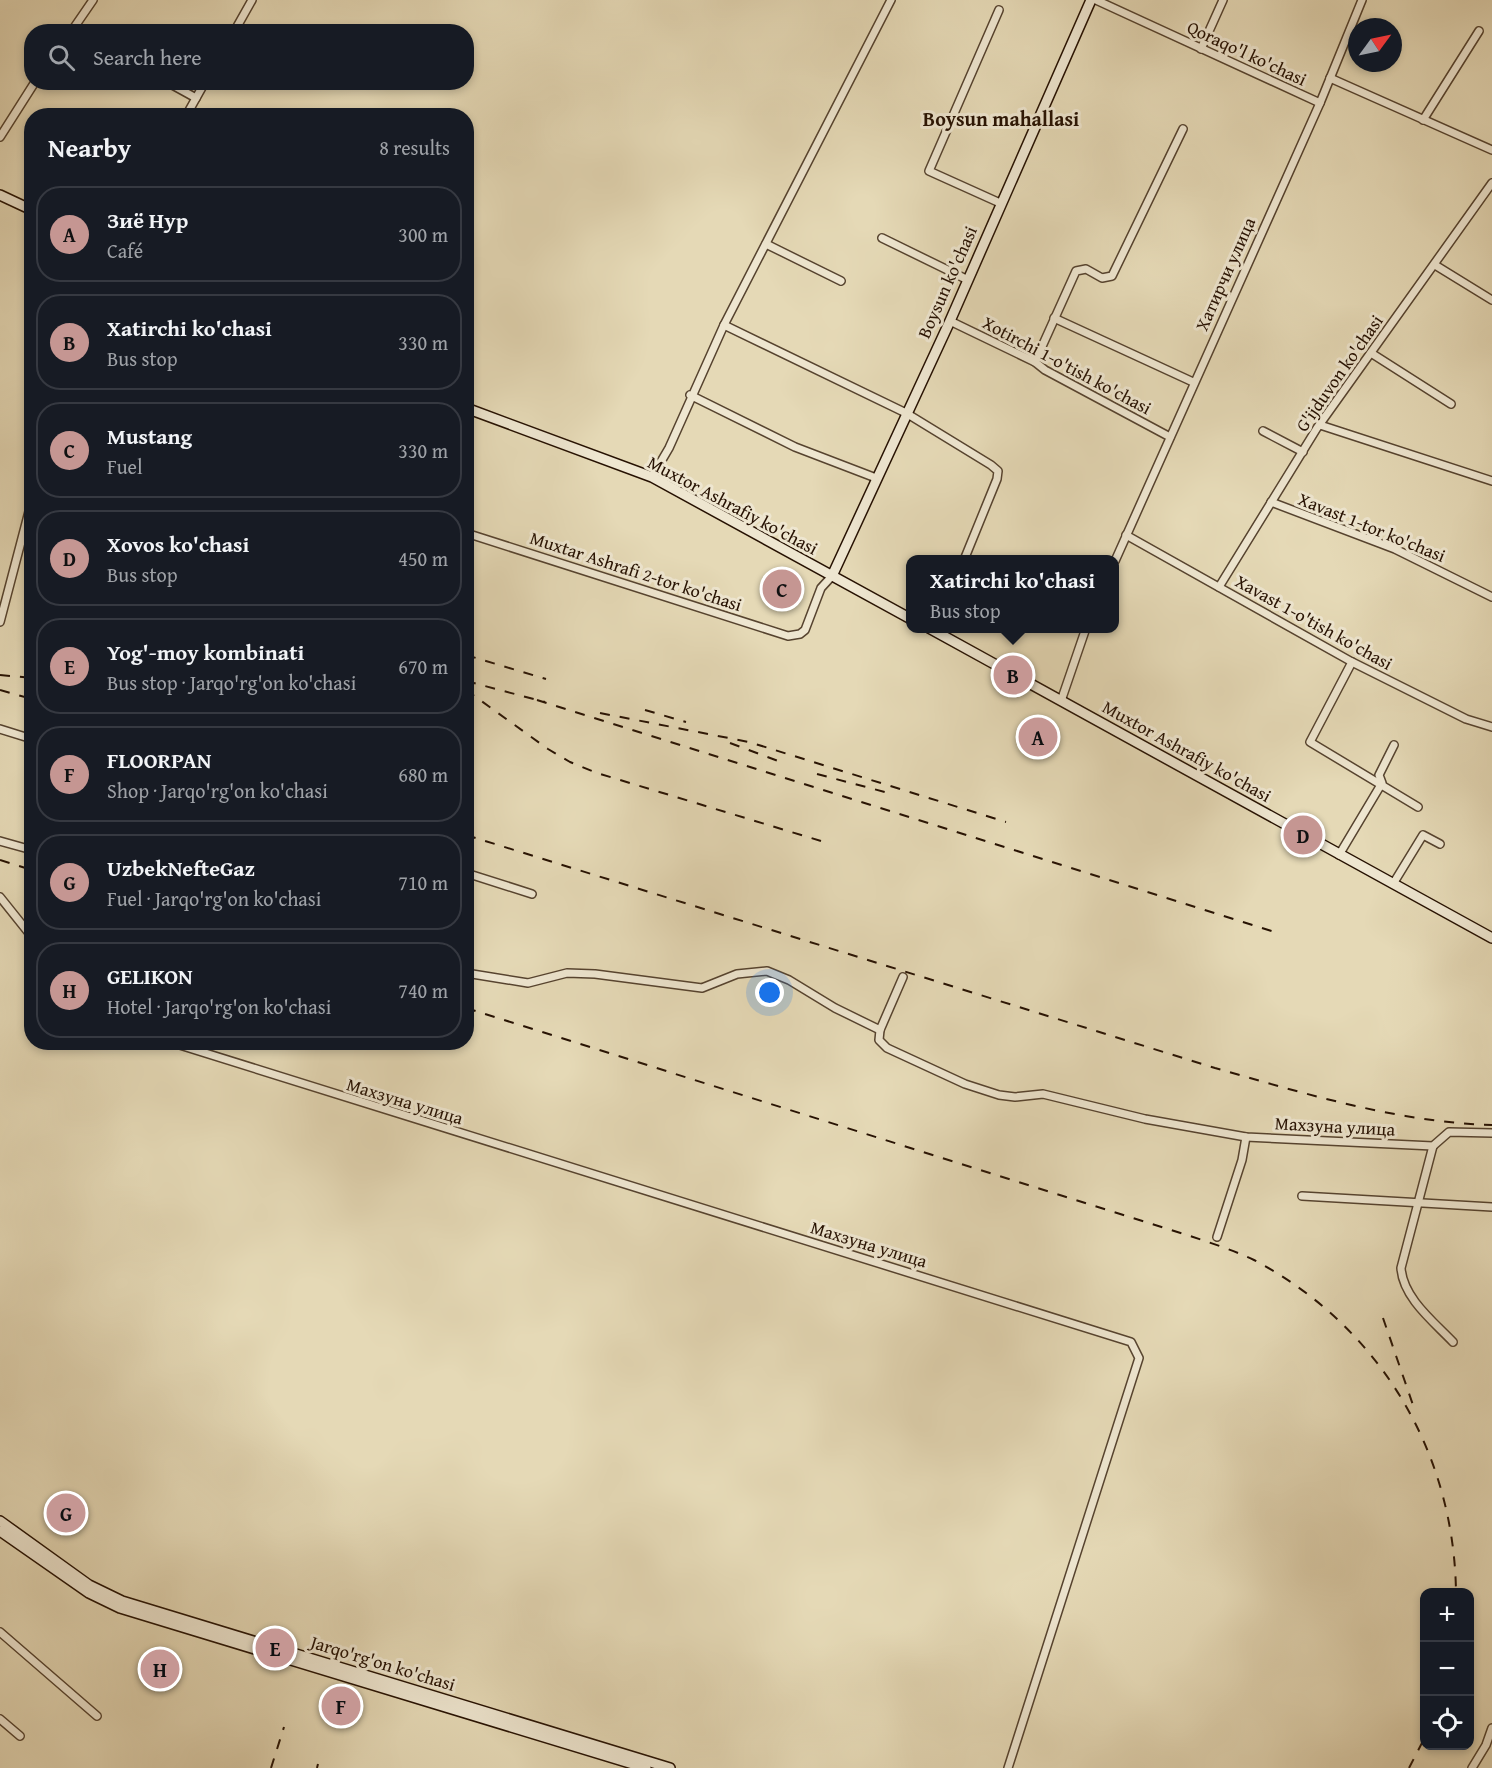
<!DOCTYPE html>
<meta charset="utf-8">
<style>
:root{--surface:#171b24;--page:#20242c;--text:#f1f3f6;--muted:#9ea1a6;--line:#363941;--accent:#c59692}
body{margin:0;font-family:"Gentium Book Plus",serif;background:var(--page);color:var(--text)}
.controls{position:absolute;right:18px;bottom:18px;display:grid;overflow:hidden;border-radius:12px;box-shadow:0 3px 9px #0003}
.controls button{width:54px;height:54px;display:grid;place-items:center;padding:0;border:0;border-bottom:2px solid var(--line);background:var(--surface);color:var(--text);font:30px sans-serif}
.compass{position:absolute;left:1348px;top:18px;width:54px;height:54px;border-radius:50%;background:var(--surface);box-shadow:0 3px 9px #0003;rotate:57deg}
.you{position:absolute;left:770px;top:993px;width:21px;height:21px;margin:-15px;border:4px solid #fff;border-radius:50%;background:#1a73e8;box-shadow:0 0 0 9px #1a73e833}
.badge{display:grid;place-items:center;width:39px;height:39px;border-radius:50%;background:var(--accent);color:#111;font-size:20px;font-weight:700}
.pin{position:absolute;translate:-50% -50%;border:3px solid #fff;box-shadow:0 2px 6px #0006}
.popup{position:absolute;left:906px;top:555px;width:213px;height:78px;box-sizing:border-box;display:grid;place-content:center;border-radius:12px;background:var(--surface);filter:drop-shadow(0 2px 4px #0005);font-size:20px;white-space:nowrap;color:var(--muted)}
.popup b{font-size:22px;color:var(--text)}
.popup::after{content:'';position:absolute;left:50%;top:100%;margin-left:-12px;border:12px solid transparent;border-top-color:var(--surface)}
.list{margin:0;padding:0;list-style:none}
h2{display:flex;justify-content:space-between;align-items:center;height:78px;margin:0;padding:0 24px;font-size:26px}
h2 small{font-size:20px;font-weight:400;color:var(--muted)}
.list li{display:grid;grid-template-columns:39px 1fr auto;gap:18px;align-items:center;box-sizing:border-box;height:96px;margin:0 12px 12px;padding:0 12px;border:2px solid var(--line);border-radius:24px}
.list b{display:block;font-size:22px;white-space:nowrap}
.list p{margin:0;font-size:20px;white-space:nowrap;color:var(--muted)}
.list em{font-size:20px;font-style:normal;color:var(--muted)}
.icon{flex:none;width:33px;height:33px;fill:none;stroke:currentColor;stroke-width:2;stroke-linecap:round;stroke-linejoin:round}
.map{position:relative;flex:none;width:1492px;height:1768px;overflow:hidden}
.search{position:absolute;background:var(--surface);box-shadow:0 3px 9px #0003;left:24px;top:24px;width:450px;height:66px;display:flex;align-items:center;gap:15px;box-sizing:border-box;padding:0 21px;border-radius:24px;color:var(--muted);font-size:22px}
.panel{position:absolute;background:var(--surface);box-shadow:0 3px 9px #0003;left:24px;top:108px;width:450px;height:942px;border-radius:24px}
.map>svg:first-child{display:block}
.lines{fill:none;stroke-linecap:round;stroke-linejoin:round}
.street-casing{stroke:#56432f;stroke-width:10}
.secondary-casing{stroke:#261102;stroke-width:12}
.street{stroke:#eee6d0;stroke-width:7}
.secondary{stroke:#eee6d0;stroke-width:9}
.rail{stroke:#261102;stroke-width:2;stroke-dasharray:10 10;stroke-linecap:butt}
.labels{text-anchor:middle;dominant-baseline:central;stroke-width:6;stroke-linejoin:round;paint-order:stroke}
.street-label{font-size:18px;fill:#261102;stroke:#eee6d0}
.neighbourhood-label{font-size:20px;font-weight:bold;fill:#261102;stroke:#eee6d0}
</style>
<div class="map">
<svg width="1492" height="1768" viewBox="0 0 1492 1768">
<rect width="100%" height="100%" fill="#e5d9b6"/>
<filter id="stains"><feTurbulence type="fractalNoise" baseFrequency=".00333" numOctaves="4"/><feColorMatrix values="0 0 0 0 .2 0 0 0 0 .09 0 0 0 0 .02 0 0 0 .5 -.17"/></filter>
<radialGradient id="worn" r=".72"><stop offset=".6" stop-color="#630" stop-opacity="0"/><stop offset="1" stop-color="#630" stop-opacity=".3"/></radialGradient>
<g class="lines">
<defs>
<g id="street">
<polyline points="1096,0 1320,103"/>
<polyline points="999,10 929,171 1000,203"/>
<polyline points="71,32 93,0"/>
<polyline points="234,32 252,0"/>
<polyline points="1201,49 1223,0"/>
<polyline points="1330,78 1492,150"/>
<polyline points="167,82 196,98"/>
<polyline points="186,116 205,82"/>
<polyline points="1423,120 1479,31"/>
<polyline points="0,137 35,82"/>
<polyline points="882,238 966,279"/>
<polyline points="766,244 841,281"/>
<polyline points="1435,265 1492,300"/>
<polyline points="1054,318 1193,382"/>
<polyline points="950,321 1035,362 1045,370 1170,437"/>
<polyline points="724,325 906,413 991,465 998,471 997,479 964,560"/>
<polyline points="1371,353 1451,404"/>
<polyline points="1035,362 1076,271 1086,269 1102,278 1112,276 1183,129"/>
<polyline points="690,395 795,447 876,478"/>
<polyline points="1320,425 1492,481"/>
<polyline points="1263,431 1303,452"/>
<polyline points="652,477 669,448 724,325 891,0"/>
<polyline points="1271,502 1395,549 1492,597"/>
<polyline points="466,533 788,636 800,634 805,630 821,588 832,576"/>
<polyline points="1126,535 1352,662 1466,719 1492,727"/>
<polyline points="1115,561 1320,103 1362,0"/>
<polyline points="1219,587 1317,428 1492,183"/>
<polyline points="0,622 32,500"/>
<polyline points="1352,662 1310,742 1418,807"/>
<polyline points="1061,701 1086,628"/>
<polyline points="0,729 32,739"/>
<polyline points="0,841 32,850"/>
<polyline points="1339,855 1382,783 1379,775 1394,745"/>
<polyline points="466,873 532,894"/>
<polyline points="1393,884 1423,835 1440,844"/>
<polyline points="0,897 32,937"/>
<polyline points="466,973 528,983 567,973 595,974 702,988 737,974 767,971 789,980 835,1008 880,1030 879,1040 887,1048 965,1084 999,1095 1015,1097 1043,1094 1145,1119 1246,1137 1433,1146 1449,1132 1492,1133"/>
<polyline points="880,1030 903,977"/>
<polyline points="170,1042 1131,1342 1139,1358 1008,1768"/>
<path d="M1433 1146 1401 1268C1403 1298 1434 1322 1453 1342"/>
<polyline points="1302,1196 1492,1207"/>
<polyline points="1217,1237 1242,1160 1246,1137"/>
<polyline points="0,1632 97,1716"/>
<polyline points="0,1719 20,1736"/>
<polyline points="1472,1768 1486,1745 1492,1728"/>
</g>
<g id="secondary">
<polyline points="0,195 32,210"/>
<polyline points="466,408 652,477 911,619"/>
<polyline points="832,576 950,321 1091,0"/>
<polyline points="929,628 1492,938"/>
<polyline points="0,1521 89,1585 122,1601 670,1768"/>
<polyline points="0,1531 89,1593 120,1608 646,1768"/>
</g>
</defs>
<use href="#street" class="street-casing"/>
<use href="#secondary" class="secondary-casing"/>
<use href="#street" class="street"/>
<use href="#secondary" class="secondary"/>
<g class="rail">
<polyline points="466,655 546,679"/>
<polyline points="0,675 32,678"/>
<polyline points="466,681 545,702"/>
<polyline points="0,690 32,699"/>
<polyline points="466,690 548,749 570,762 597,773 821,841"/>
<polyline points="537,700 1281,934"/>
<polyline points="645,710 686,722"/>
<polyline points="600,713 749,742 1006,822"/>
<polyline points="730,743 778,761"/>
<polyline points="817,774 885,792"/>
<path d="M466 835 1215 1068C1306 1094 1397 1122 1492 1125"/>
<polyline points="0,860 32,870"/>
<path d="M466 1008 1190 1236C1211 1243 1233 1250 1254 1260 1379 1326 1454 1451 1456 1592"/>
<polyline points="1383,1318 1413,1405"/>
<polyline points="271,1768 284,1727"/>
<polyline points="317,1768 318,1764"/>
<polyline points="1409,1768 1424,1739"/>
</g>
</g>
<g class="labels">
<g class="street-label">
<text transform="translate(1247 53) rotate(25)">Qoraqo'l ko'chasi</text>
<text transform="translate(1225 274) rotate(-66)">Хатирчи улица</text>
<text transform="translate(947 282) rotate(-66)">Boysun ko'chasi</text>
<text transform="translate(1067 365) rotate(28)">Xotirchi 1-o'tish ko'chasi</text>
<text transform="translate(1339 373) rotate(-55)">G'ijduvon ko'chasi</text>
<text transform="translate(733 505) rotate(28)">Muxtor Ashrafiy ko'chasi</text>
<text transform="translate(1372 527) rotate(22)">Xavast 1-tor ko'chasi</text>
<text transform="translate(636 571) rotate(18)">Muxtar Ashrafi 2-tor ko'chasi</text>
<text transform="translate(1314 622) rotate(29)">Xavast 1-o'tish ko'chasi</text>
<text transform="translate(1187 751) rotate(29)">Muxtor Ashrafiy ko'chasi</text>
<text transform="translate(405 1101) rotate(17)">Махзуна улица</text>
<text transform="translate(1335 1126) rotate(3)">Махзуна улица</text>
<text transform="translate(869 1244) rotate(17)">Махзуна улица</text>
<text transform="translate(383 1663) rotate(17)">Jarqo'rg'on ko'chasi</text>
</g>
<g class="neighbourhood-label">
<text x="1001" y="118">Boysun mahallasi</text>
</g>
</g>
<rect width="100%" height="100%" filter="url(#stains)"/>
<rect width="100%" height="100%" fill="url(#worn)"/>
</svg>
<div class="controls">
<button>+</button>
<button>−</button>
<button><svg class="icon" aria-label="locate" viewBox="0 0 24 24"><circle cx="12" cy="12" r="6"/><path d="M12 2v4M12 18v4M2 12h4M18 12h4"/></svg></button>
</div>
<svg class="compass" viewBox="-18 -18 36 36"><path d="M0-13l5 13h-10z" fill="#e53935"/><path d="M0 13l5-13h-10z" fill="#9ea1a6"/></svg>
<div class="you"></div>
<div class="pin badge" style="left:1038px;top:737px">A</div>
<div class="pin badge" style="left:1013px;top:675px">B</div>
<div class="popup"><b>Xatirchi ko'chasi</b>Bus stop</div>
<div class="pin badge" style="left:782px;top:589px">C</div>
<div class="pin badge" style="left:1303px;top:835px">D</div>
<div class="pin badge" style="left:275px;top:1648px">E</div>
<div class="pin badge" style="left:341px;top:1706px">F</div>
<div class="pin badge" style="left:66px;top:1513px">G</div>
<div class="pin badge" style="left:160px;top:1669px">H</div>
<div class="search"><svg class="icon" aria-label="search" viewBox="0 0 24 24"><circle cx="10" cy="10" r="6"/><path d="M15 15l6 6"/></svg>Search here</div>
<section class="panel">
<h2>Nearby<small>8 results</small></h2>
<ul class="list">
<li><span class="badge">A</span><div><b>Зиё Нур</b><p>Café</p></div><em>300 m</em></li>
<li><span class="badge">B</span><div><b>Xatirchi ko'chasi</b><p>Bus stop</p></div><em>330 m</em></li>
<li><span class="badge">C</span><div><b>Mustang</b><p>Fuel</p></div><em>330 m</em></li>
<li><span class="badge">D</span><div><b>Xovos ko'chasi</b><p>Bus stop</p></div><em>450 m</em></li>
<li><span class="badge">E</span><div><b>Yog'-moy kombinati</b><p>Bus stop · Jarqo'rg'on ko'chasi</p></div><em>670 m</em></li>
<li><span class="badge">F</span><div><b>FLOORPAN</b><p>Shop · Jarqo'rg'on ko'chasi</p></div><em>680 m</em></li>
<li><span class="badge">G</span><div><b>UzbekNefteGaz</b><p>Fuel · Jarqo'rg'on ko'chasi</p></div><em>710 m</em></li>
<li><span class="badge">H</span><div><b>GELIKON</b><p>Hotel · Jarqo'rg'on ko'chasi</p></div><em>740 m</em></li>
</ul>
</section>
</div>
